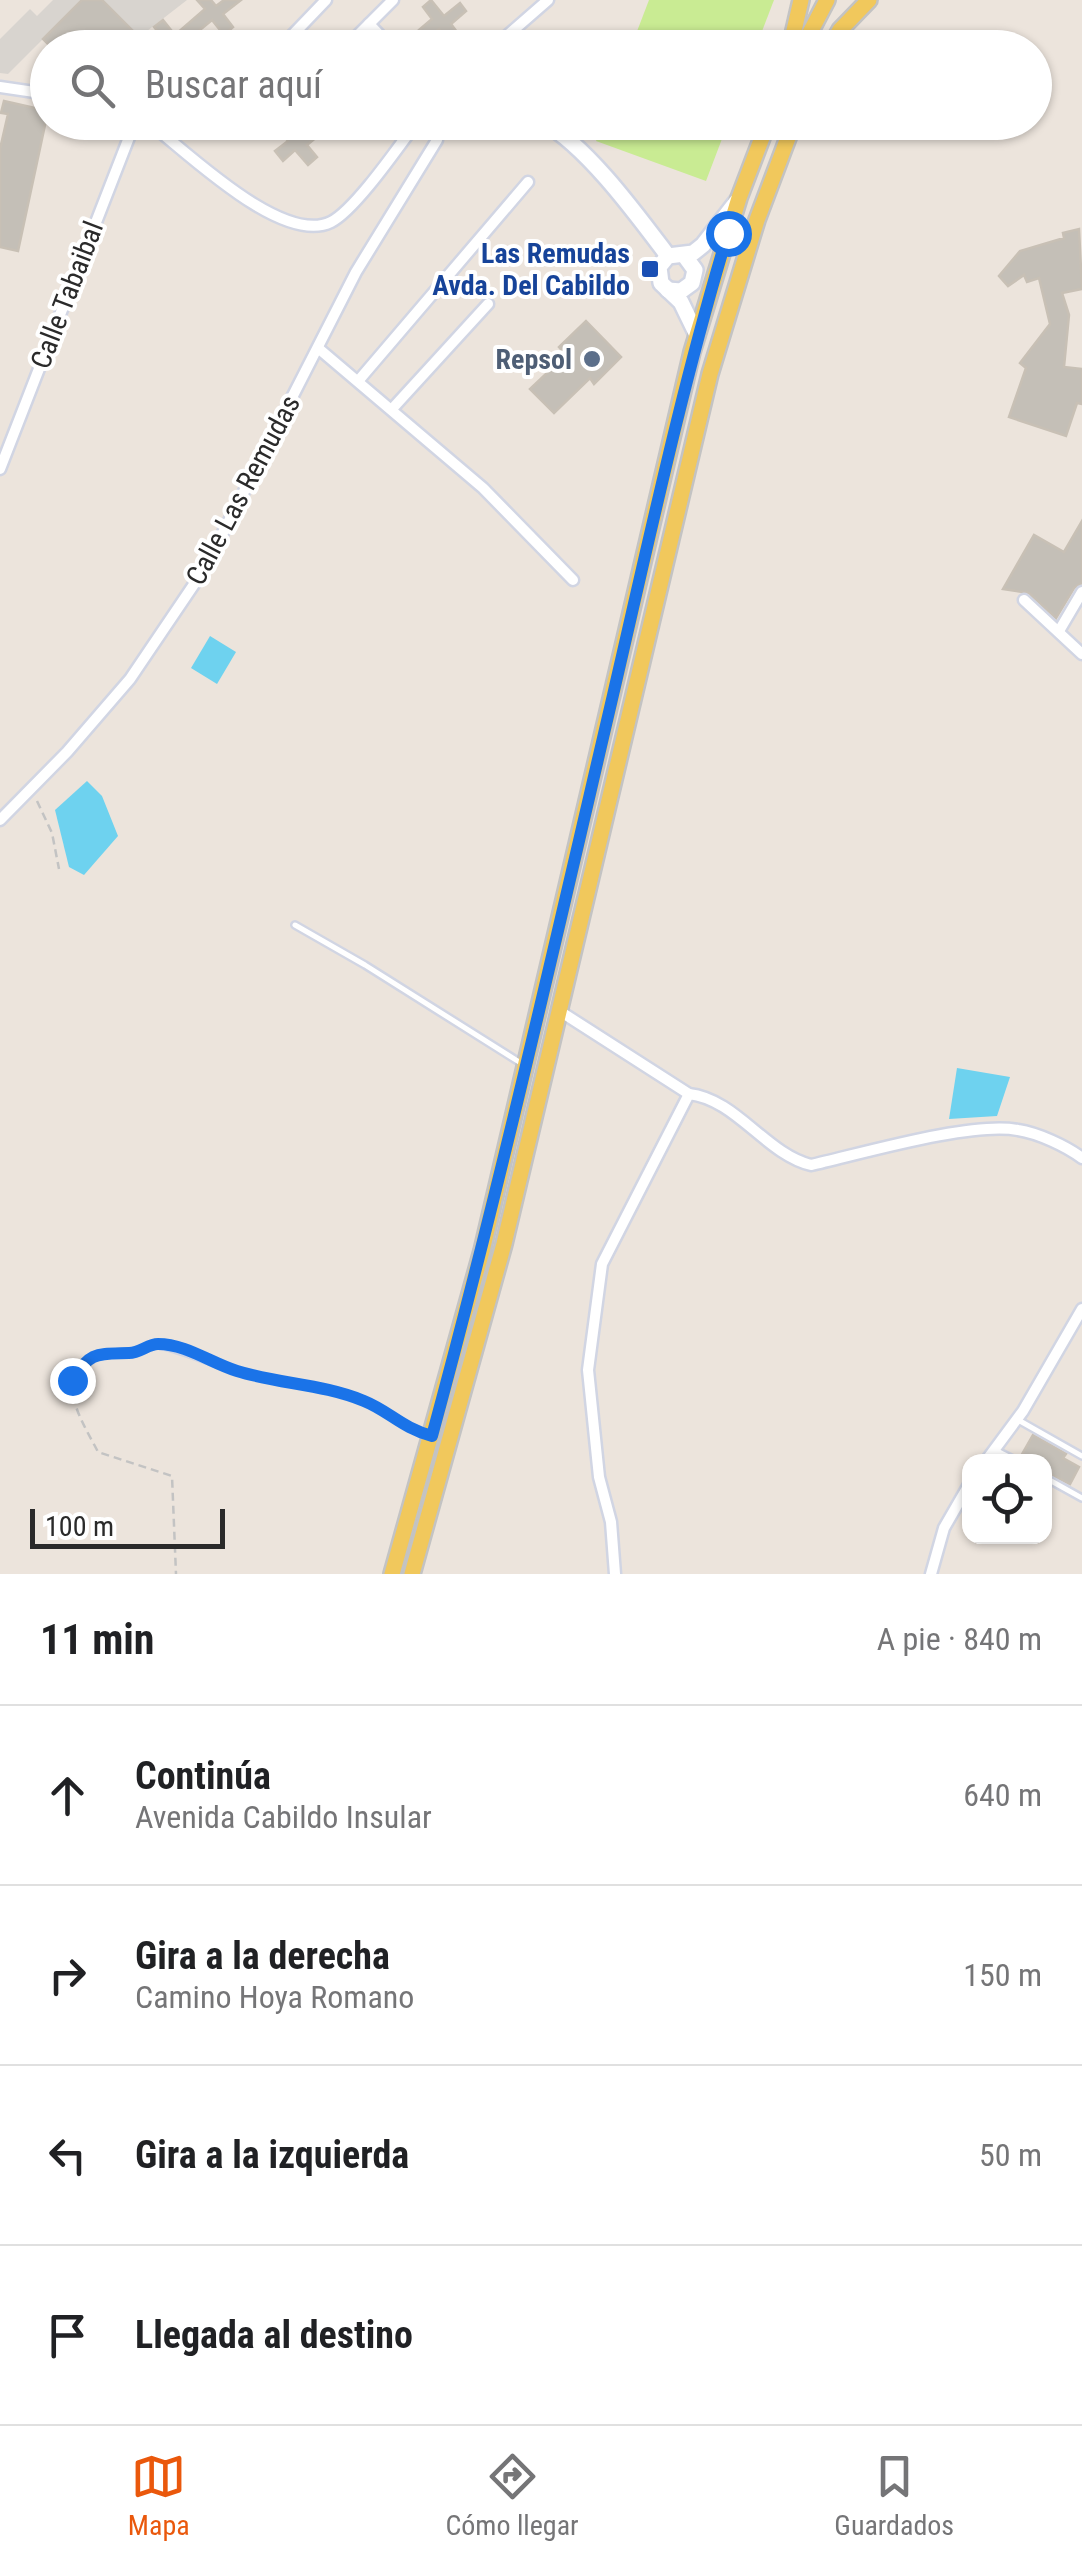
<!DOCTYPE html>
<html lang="es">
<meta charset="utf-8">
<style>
:root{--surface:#fff;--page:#f6f6f6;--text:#202124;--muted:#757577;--line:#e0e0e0;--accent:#ea580c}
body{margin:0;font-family:"Roboto Condensed",sans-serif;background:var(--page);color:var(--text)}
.controls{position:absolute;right:30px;bottom:30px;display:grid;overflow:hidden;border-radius:20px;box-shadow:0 2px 8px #0004}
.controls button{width:90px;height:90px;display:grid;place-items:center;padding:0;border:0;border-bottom:2px solid var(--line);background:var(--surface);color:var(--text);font:50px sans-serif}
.scale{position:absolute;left:30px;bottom:25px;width:195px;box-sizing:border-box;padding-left:10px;border:5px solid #2a2a2a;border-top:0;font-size:28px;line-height:35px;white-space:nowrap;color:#2a2a2a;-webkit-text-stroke:8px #fff;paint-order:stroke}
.stop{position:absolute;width:30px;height:30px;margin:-22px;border:8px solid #1a73e8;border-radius:50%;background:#fff}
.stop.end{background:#1a73e8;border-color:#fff;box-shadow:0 2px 10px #0008}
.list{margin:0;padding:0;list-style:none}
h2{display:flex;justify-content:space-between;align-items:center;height:130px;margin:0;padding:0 40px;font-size:42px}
h2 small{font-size:32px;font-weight:400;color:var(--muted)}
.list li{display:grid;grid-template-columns:65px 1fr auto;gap:30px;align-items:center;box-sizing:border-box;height:180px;padding:0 40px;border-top:2px solid var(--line)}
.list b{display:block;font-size:38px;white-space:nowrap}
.list p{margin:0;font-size:32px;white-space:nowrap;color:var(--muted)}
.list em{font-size:32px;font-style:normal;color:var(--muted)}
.icon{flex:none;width:55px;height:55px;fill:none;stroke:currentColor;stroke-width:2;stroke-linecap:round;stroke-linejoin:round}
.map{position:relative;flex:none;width:1082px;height:1574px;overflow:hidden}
.search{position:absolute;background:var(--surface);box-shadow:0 2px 8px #0004;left:30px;right:30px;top:30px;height:110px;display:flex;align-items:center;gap:25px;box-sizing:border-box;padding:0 35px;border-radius:55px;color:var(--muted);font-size:38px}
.sheet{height:850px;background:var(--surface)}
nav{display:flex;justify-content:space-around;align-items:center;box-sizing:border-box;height:140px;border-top:2px solid var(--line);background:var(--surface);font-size:28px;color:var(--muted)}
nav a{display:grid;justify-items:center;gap:5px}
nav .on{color:var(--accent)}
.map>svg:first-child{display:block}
.pitch{fill:#c9eb93}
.plaza{fill:#d8d4cf}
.water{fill:#6ed2ef}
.building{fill:#c4bfb7;stroke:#c8c0b5;stroke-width:2.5}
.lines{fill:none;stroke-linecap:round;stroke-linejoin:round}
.lane-casing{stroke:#d1d5e3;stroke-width:10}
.street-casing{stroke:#d1d5e3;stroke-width:15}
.secondary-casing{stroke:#d1d5e3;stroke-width:20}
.primary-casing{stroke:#c3c3c3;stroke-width:20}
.path{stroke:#c3c3c3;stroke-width:2.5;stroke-dasharray:8 5;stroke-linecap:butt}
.lane{stroke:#fff;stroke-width:5}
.street{stroke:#fff;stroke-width:10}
.secondary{stroke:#fff;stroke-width:15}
.primary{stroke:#f1c85c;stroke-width:15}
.route{stroke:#1a73e8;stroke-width:12}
.transit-dot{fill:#1a4fb4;stroke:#fff;stroke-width:4}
.service-dot{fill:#5c6f8a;stroke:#fff;stroke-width:4}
.labels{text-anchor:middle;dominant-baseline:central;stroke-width:8;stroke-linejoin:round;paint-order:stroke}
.transit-label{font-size:28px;font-weight:bold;fill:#164399;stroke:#fff;text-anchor:end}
.street-label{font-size:28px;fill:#2a2a2a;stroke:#fff}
.service-label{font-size:28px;font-weight:bold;fill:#4e5e75;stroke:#fff;text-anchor:end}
</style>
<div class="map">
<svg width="1082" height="1574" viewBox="0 0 1082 1574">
<rect width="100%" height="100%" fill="#ece4dc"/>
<g class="pitch">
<polygon points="649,0 774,0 756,47 631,47"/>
<polygon points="603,123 603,122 728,123 706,181 596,141"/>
</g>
<g class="plaza">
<polygon points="53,0 82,0 8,74 0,73 0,39 30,9 37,16"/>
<polygon points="102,0 187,0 147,31 155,40 148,48 121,47 135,33"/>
</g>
<g class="water">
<polygon points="210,636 236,652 217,684 191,668"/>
<polygon points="87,781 102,796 118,836 84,875 69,867 55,810"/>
<polygon points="957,1068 1010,1077 997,1116 949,1119"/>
</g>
<g class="building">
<polygon points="82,0 102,0 135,33 121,48 52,48 43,39"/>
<polygon points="197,0 211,0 216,6 224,0 241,0 223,14 233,27 224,35 212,20 178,48 154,48 164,39 154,27 163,20 175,35 205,9"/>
<polygon points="431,0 444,16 460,3 466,11 451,24 460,36 451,44 439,29 426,40 419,30 432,19 423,7"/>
<polygon points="4,101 48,111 18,251 0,247 0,149 8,114 1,113"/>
<polygon points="273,122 289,122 299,135 314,122 335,122 307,145 317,157 308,165 295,150 283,161 275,151 288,141"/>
<polygon points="1079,229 1082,289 1062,293 1069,315 1064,367 1082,369 1082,404 1077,403 1066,436 1009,417 1026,368 1020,363 1050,324 1039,278 1027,282 1024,275 1008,286 999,276 1020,251 1064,238 1063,233"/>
<polygon points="586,321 621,357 594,384 590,378 554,413 530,389 566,355 559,347"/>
<polygon points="1082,521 1082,583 1074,588 1056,618 1029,593 1003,589 1034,535 1064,552"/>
<polygon points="1033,1435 1066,1454 1063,1458 1079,1467 1070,1484 1044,1471 1044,1462 1023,1460 1021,1456"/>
</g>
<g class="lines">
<defs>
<g id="lane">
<polyline points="295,925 365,965 524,1065"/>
<path d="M155 1344C184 1349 208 1362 237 1371 279 1384 326 1383 367 1402 389 1412 405 1428 429 1435"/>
<polyline points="1020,1421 1082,1456"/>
<polyline points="997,1451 1017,1461"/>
<polyline points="1044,1477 1082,1498"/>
</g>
<g id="street">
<polyline points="369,24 392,48"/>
<polyline points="280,48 326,0"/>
<polyline points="345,48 393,0"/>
<polyline points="493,48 548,0"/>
<polyline points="0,87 48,94"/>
<path d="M148 122C186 151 282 246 331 222 355 210 399 146 417 122"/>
<polyline points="318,348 483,488 573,580"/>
<polyline points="359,380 528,182"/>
<polyline points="392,409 488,304"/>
<polyline points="0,469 135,122"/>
<polyline points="1024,600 1082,654"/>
<polyline points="1059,631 1082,592"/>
<polyline points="0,820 67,752 130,679 205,568 356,272 437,140 435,129 416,123"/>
<path d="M558 1010 689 1094C736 1099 766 1154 811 1165 860 1154 972 1121 1018 1130 1038 1133 1066 1146 1082 1158"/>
<polyline points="986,1461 1023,1411 1082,1309"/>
<polyline points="615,1574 611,1522 599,1477 588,1370 602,1264 689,1094"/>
<polyline points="931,1574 944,1528 970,1483"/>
</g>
<g id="secondary">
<path d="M543 122C587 146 637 215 668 256"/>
<polyline points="668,290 681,291 692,283 695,270 684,255"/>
<polyline points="697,335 681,302 661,283 659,267 668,256 693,253 703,245 737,201"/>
</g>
<g id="primary">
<polyline points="790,48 801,0"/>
<polyline points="802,48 827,0"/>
<polyline points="830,48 840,30 869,0"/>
<polyline points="392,1574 482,1251 692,352 739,198 768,122"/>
<polyline points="412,1574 504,1244 710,374 757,220 794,122"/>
</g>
</defs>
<use href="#lane" class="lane-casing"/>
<use href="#street" class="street-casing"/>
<use href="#secondary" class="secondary-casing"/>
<use href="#primary" class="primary-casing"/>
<g class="path">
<polyline points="37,801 52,833 59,869"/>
<path d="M148 1347C132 1355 119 1351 101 1353 94 1354 94 1355 88 1360 55 1384 84 1424 98 1452L172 1476 176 1574"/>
</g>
<use href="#lane" class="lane"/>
<use href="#street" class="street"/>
<use href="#secondary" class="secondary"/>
<use href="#primary" class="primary"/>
</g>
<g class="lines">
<path class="route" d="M72 1380C90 1351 98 1354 129 1353 140 1353 148 1344 158 1344 186 1344 211 1363 237 1371 279 1384 323 1384 364 1401 389 1411 402 1428 432 1436 499 1190 555 943 613 695 649 540 682 385 728 233"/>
</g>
<rect class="transit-dot" x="640" y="259" width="20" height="20" rx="5"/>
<circle class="service-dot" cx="592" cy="359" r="10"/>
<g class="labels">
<g class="transit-label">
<text x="630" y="253">Las Remudas<tspan x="630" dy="32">Avda. Del Cabildo</tspan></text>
</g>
<g class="street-label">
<text transform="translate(67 295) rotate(-69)">Calle Tabaibal</text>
<text transform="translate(243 490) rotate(-62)">Calle Las Remudas</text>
</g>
<g class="service-label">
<text x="572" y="359">Repsol</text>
</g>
</g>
</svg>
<div class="controls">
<button><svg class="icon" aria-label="locate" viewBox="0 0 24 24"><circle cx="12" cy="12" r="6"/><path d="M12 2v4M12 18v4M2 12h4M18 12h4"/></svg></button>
</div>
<div class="scale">100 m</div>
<div class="stop" style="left:728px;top:233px"></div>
<div class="stop end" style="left:72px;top:1380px"></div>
<div class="search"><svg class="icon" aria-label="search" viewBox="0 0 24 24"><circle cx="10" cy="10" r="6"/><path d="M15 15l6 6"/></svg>Buscar aquí</div>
</div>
<section class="sheet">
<h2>11 min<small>A pie · 840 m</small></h2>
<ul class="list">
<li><svg class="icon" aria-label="ahead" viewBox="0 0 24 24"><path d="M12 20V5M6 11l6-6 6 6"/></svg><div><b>Continúa</b><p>Avenida Cabildo Insular</p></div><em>640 m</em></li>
<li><svg class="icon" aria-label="right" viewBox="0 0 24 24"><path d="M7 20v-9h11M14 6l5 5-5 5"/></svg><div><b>Gira a la derecha</b><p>Camino Hoya Romano</p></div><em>150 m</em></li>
<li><svg class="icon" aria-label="left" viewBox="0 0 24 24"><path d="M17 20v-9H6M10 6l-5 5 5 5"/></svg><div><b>Gira a la izquierda</b></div><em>50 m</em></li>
<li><svg class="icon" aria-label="arrive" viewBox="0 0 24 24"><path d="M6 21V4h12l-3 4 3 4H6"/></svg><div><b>Llegada al destino</b></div></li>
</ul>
</section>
<nav>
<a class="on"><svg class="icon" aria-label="map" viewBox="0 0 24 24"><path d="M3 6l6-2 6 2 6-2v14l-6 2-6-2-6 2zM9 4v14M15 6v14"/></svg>Mapa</a>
<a><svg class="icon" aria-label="directions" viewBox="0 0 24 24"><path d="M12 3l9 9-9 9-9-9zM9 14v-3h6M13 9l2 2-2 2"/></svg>Cómo llegar</a>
<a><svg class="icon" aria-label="saved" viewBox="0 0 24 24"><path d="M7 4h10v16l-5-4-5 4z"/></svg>Guardados</a>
</nav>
